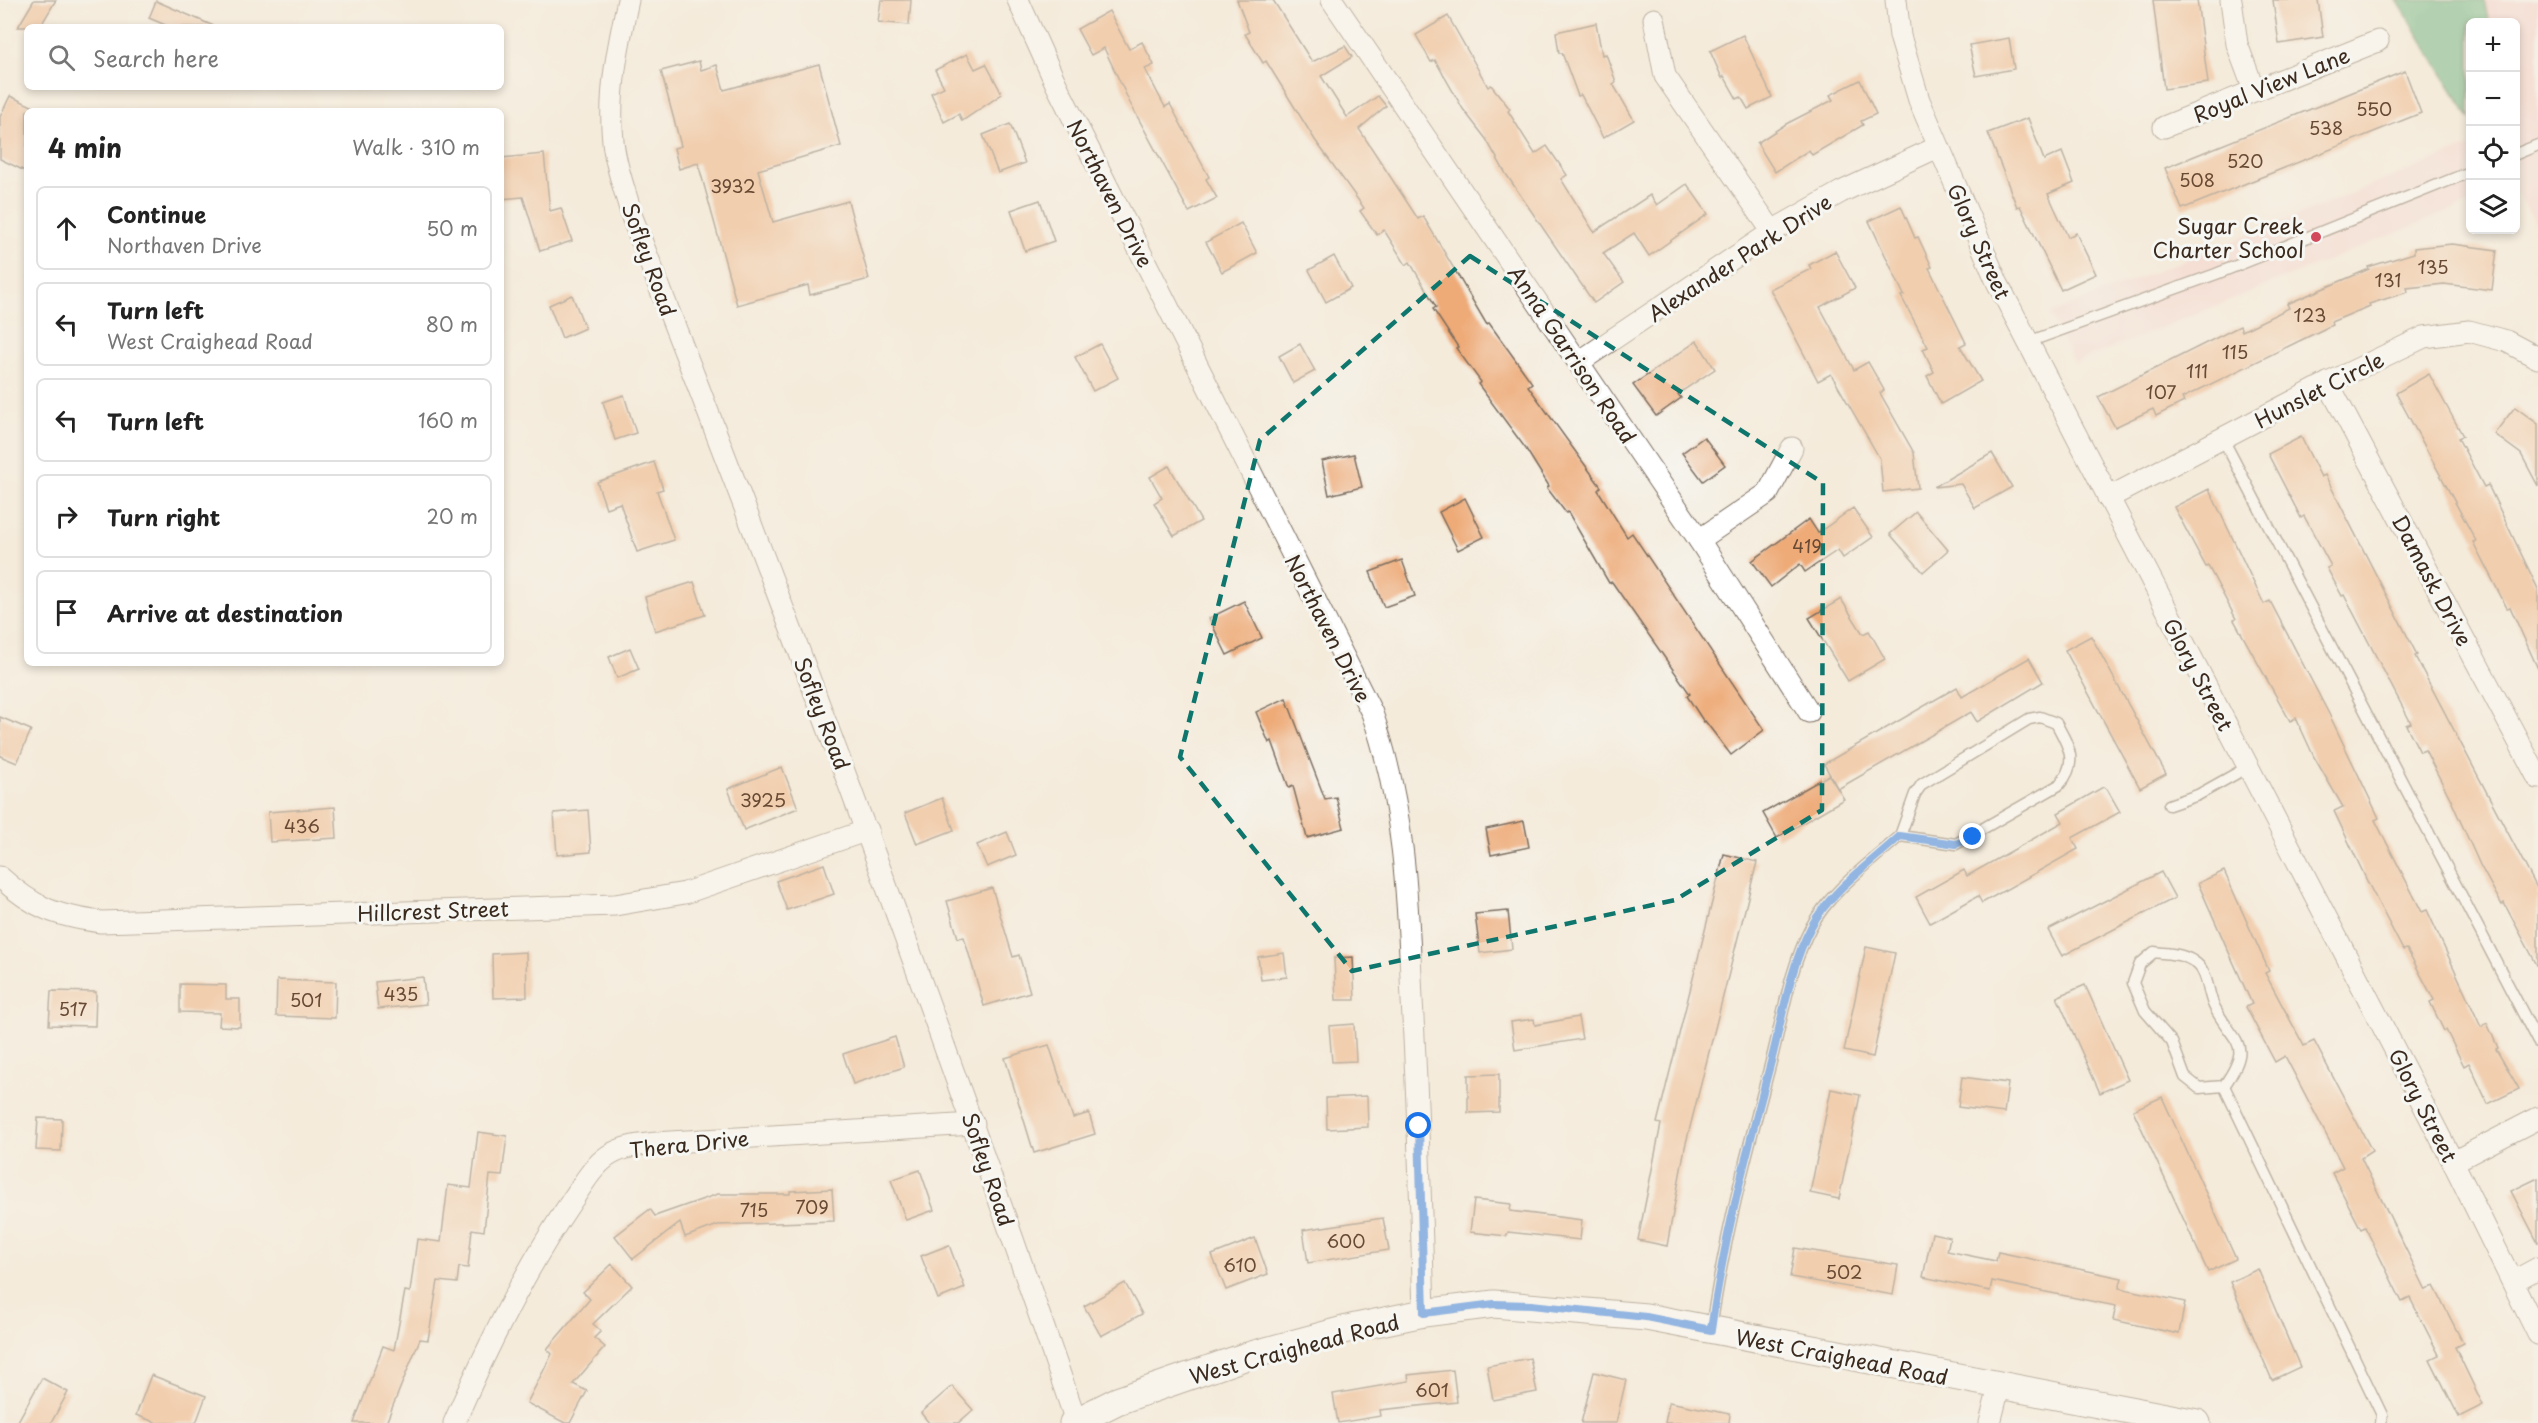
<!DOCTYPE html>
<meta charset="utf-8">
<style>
:root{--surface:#fff;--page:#f2f2f2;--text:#222;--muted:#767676;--line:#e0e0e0}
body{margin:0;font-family:"Playpen Sans",sans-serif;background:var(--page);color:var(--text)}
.controls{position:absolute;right:18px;top:18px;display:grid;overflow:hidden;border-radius:9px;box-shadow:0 3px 9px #0003}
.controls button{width:54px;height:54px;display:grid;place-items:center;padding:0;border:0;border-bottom:2px solid var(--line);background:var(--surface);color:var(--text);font:30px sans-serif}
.stop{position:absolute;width:18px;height:18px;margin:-14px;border:4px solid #1a73e8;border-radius:50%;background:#fff}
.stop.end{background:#1a73e8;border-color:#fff;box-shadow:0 2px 6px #0008}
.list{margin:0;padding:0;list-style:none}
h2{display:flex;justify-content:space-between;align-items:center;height:78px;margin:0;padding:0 24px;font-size:26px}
h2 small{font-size:20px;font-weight:400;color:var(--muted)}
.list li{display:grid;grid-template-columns:39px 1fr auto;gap:18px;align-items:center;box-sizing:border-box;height:84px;margin:0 12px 12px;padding:0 12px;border:2px solid var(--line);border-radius:9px}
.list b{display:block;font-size:22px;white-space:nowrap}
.list p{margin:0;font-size:20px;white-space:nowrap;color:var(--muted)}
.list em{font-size:20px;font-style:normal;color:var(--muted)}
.icon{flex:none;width:33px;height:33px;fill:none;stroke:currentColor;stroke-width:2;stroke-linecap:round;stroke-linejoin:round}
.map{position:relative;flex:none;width:2538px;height:1423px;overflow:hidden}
.search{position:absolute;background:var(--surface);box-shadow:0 3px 9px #0003;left:24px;top:24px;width:480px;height:66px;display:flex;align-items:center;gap:15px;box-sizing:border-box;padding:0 21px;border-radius:9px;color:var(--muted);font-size:22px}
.panel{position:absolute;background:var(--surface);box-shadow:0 3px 9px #0003;left:24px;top:108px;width:480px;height:558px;border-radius:9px}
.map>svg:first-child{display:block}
.built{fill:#f7d0cd}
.forest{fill:#65b27d;stroke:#506e4e;stroke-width:1.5}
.building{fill:#ea7}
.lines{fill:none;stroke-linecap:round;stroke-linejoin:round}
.service-casing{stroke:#7c6e60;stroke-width:13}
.minor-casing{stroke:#7c6e60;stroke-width:23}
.tertiary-casing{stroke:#7c6e60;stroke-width:29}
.service{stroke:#fff;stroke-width:10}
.minor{stroke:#fff;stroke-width:21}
.tertiary{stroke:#fff;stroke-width:27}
.route{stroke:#1a73e8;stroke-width:8}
.marked{fill:none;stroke:#0f766e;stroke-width:4.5;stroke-dasharray:12 8;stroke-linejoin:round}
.poi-dot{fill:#d1495b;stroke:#f6f6f2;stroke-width:2}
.labels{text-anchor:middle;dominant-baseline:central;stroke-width:6;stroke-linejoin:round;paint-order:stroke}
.number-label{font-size:18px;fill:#684a34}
.street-label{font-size:21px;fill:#3b2a1e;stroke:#f6f6f2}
.poi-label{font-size:21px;fill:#3b2a1e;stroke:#f6f6f2;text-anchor:end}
</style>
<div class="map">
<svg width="2538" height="1423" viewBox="0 0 2538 1423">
<rect width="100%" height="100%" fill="#f6f6f2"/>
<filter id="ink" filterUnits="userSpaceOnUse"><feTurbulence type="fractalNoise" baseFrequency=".0167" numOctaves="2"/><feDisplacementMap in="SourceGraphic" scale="12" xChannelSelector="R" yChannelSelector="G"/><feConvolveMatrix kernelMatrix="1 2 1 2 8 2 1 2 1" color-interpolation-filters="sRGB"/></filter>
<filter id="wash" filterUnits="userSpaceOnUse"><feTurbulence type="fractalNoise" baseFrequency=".008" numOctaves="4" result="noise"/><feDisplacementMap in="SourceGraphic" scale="24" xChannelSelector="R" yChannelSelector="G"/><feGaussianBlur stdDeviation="1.35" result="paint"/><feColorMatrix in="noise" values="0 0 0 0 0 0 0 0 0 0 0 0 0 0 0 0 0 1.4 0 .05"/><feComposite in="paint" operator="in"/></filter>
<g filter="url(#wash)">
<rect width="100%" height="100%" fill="#f4ebdb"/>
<g class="built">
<polygon points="2397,0 2538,0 2538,226 2516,191 2516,22 2470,22 2470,118"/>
<polygon points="2470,146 2470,203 2074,363 2050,314"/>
</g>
<polygon class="forest" points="2397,0 2484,0 2489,22 2470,22 2470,118"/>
<g id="blocks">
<g class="building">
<polygon points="34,0 56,0 40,27 18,27"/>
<polygon points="881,0 911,0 909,25 878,22"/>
<polygon points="1237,0 1273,0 1312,62 1345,46 1352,57 1321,76 1347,117 1378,96 1386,106 1359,129 1418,219 1423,216 1487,325 1489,323 1532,383 1528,386 1601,487 1598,490 1627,537 1632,533 1764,730 1731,755 1705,721 1704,722 1687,696 1690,694 1612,582 1609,583 1568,512 1566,513 1547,488 1549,486 1526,449 1478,384 1481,382 1456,348 1458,347 1433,309 1436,307 1410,262 1406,265 1384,230 1377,235 1360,211 1364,208 1315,140 1266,61 1263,63 1245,34 1249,32"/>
<polygon points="2153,0 2197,0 2208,83 2164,89"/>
<polygon points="2273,0 2318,0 2323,37 2279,44"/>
<polygon points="156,1 216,27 170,27 149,18"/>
<polygon points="1109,11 1129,49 1142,42 1154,65 1145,69 1165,107 1170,104 1209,177 1206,179 1217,198 1189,212 1130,103 1104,48 1091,55 1077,29"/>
<polygon points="1448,16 1488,87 1491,85 1510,109 1508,111 1535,154 1547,146 1567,175 1561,179 1594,232 1650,195 1657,205 1687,184 1708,214 1649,256 1634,233 1603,253 1624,282 1594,303 1506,174 1486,139 1463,109 1435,60 1431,62 1416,35"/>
<polygon points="1596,23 1602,55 1606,54 1616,82 1613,84 1634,120 1603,138 1581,95 1578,96 1562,53 1559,53 1556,32"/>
<polygon points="1743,35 1772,97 1748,109 1741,97 1737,99 1724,76 1722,78 1710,51"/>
<polygon points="2009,38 2014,69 1976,76 1969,45"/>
<polygon points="967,54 975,69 986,64 1002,94 962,121 959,114 944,122 931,93 944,87 935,70"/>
<polygon points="699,61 701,70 717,65 724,90 819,64 841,146 758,170 773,222 848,201 869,279 810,295 808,285 737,305 698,163 679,169 674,148 681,146 661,71"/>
<polygon points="2405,71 2421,113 2182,209 2165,168"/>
<polygon points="1860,80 1876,114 1861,121 1863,125 1812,155 1809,150 1775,172 1757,143 1786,124 1833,100 1830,95"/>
<polygon points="10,96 34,107 32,111 27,111 27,172 0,159 0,117"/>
<polygon points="2028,118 2044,160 2062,152 2074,183 2048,194 2068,237 2076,233 2096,274 2061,290 2020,206 2017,207 1988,133"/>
<polygon points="1010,124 1025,163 998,173 983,135"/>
<polygon points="544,154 550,211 561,208 572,241 540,251 523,197 501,199 501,158"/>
<polygon points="1040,200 1054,241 1025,251 1011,210"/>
<polygon points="1901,206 1915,238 1918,237 1932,267 1929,268 1966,343 1960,346 1981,381 1941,404 1927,376 1934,372 1923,349 1928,347 1901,296 1904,295 1869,221"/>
<polygon points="1241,223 1257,253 1222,272 1206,242"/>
<polygon points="2452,244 2497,250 2492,290 2444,284 2407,288 2408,292 2369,304 2370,306 2331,322 2332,325 2182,398 2184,402 2156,416 2153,409 2115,427 2098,397 2240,326 2242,331 2289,308 2287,304 2369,269 2368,267 2414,253 2414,248"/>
<polygon points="1835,251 1855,288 1820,307 1854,370 1868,362 1884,390 1880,393 1914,453 1918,488 1883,492 1880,459 1831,374 1818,381 1770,289 1811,269 1809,265"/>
<polygon points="1334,256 1351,288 1326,302 1309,270"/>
<polygon points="572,295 585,328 562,338 549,305"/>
<polygon points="1697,341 1715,369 1678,394 1681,398 1656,416 1633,385"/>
<polygon points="1100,344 1118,378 1093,391 1075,357"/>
<polygon points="1300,344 1315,371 1293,383 1279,356"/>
<polygon points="2429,374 2463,436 2458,438 2484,487 2488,485 2538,589 2538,669 2510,607 2507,608 2473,542 2476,541 2396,393"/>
<polygon points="624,395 636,433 615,440 603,402"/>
<polygon points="2515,407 2538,424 2538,486 2521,454 2494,434"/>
<polygon points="1704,437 1725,465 1703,481 1682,453"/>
<polygon points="2301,437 2321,477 2325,475 2417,655 2415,656 2538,890 2538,967 2504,903 2502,905 2480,865 2450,798 2425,750 2420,752 2406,725 2411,723 2344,595 2342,596 2327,568 2331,566 2304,516 2301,518 2268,454"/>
<polygon points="1992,453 2012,487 1975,508 1961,484 1934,487"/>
<polygon points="1354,454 1362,487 1329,495 1322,461"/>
<polygon points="654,462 663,489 657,491 674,540 637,552 620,503 606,508 597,482"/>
<polygon points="1169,466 1201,521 1174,536 1154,503 1162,498 1150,477"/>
<polygon points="2209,489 2264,604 2270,601 2329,714 2379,818 2375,820 2422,912 2427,910 2481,1027 2487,1023 2498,1048 2496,1049 2519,1089 2488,1104 2469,1063 2464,1066 2446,1030 2444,1031 2430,1002 2434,1000 2407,949 2403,950 2368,883 2334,811 2343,807 2314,757 2296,718 2290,721 2234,620 2236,619 2208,566 2206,567 2174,507"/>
<polygon points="1465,498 1484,537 1458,550 1439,512"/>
<polygon points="1853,508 1873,537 1843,558 1838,550 1805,572 1800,564 1771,587 1752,561 1809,519 1818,533"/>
<polygon points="1916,512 1948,550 1923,572 1890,534"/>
<polygon points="1402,560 1415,596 1384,607 1370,572"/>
<polygon points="694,582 705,615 655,631 645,597"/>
<polygon points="1841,599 1863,634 1869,631 1885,659 1848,681 1809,618"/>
<polygon points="1244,601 1262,638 1227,655 1209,618"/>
<polygon points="2091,636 2166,774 2140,788 2065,650"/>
<polygon points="630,648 639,669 617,678 609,657"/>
<polygon points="2029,658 2043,682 1977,722 1971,712 1838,789 1824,764 1957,687 1962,697"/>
<polygon points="1286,698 1325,799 1336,797 1344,828 1307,838 1293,786 1289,788 1272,741 1269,743 1256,712"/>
<polygon points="0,717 31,730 17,763 0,756"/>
<polygon points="782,767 798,808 744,830 728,789"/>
<polygon points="1829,775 1844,799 1777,838 1763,813"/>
<polygon points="2103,787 2107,789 2120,812 2072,838 2078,849 1982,903 1978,896 1930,923 1916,897 1964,870 1967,876 2063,822 2058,813"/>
<polygon points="942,798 954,830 917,844 905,813"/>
<polygon points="335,807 337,838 270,842 268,812"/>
<polygon points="588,810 591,852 557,855 554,813"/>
<polygon points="1524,821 1529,847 1491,855 1486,829"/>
<polygon points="1007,832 1016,855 987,867 977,845"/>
<polygon points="1724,854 1757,862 1685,1147 1667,1246 1638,1240 1661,1124 1657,1123"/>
<polygon points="824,864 834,894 787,910 776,881"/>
<polygon points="2224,871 2269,971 2265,973 2304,1046 2314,1041 2372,1151 2361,1158 2426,1290 2434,1286 2463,1343 2455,1347 2483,1405 2459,1417 2430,1359 2439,1355 2410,1298 2402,1302 2365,1227 2361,1229 2332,1173 2343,1167 2285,1056 2275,1062 2246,1007 2252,1004 2198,883"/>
<polygon points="2161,872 2175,898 2062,956 2048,930"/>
<polygon points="992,888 1013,957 1019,955 1030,992 984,1006 964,937 958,938 947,901"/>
<polygon points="1508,911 1512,949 1480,953 1475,914"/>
<polygon points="1866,947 1895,953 1873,1057 1844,1051"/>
<polygon points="526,952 527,997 493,998 492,954"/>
<polygon points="1284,953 1287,977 1261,980 1258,957"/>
<polygon points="1353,957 1355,1000 1336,1000 1334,958"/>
<polygon points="423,977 426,1004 378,1009 375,982"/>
<polygon points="277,980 336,982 335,1018 276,1016"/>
<polygon points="180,984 226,985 226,999 240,999 240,1027 219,1026 220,1013 180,1012"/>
<polygon points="2085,985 2128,1080 2100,1093 2057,997"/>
<polygon points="51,991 96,992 95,1026 49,1025"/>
<polygon points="1578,1017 1582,1039 1515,1050 1511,1022 1534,1019 1535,1025"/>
<polygon points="1354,1024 1356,1061 1332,1062 1329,1026"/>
<polygon points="895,1037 904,1067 853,1084 843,1054"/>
<polygon points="1049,1045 1073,1118 1089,1113 1095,1134 1034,1153 1005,1058"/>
<polygon points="1499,1074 1499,1112 1468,1113 1468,1075"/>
<polygon points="1962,1077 2008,1083 2004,1113 1958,1107"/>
<polygon points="1831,1089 1860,1095 1839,1199 1810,1193"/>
<polygon points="1367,1096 1368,1127 1327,1129 1326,1098"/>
<polygon points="2162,1097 2236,1259 2208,1272 2133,1110"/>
<polygon points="38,1118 62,1119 61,1151 36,1150"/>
<polygon points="478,1132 507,1136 502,1176 490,1175 484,1231 472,1229 468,1268 459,1267 457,1283 438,1281 428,1340 420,1339 386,1423 354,1423 383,1346 394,1350 405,1291 410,1292 417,1239 441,1242 448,1185 471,1188"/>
<polygon points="920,1170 934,1210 906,1220 891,1180"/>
<polygon points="2538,1178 2538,1243 2511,1191"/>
<polygon points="832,1189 834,1221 718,1225 685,1237 680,1223 633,1259 615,1236 650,1209 655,1216 718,1194 790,1194 790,1191"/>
<polygon points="1474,1200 1511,1204 1510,1211 1582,1220 1580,1240 1508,1232 1507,1236 1470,1232"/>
<polygon points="1383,1218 1389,1250 1308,1263 1303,1230"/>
<polygon points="1932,1233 1950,1237 1947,1251 1996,1261 1998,1252 2122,1278 2119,1288 2185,1302 2179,1334 2113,1320 2116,1306 1992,1281 1990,1291 1923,1277"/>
<polygon points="1255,1238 1268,1274 1226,1290 1212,1255"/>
<polygon points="949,1245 965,1288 938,1299 921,1256"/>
<polygon points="1795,1248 1898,1265 1893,1295 1790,1277"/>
<polygon points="612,1264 632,1286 593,1324 601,1331 594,1338 605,1347 573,1384 587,1391 570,1423 565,1423 527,1403 552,1354 547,1349 590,1299 583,1292"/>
<polygon points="2258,1269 2300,1367 2272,1380 2230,1282"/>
<polygon points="1125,1283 1142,1314 1101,1336 1084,1306"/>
<polygon points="1530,1358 1537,1392 1493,1400 1487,1366"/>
<polygon points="1453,1370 1457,1402 1380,1410 1381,1416 1338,1423 1333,1394 1409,1381 1408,1375"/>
<polygon points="1594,1372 1626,1380 1616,1423 1581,1423"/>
<polygon points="151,1375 206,1396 196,1423 157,1423 136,1415"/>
<polygon points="42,1378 68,1392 51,1423 17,1423"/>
<polygon points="952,1386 973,1410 958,1423 929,1423 921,1413"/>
<polygon points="1669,1402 1730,1414 1729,1423 1665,1423"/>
</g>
</g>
</g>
<g filter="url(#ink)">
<use href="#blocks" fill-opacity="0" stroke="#7c6e60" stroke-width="1.5"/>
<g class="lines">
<defs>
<g id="service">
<polyline points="2516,154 2538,145"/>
<polyline points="2028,342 2216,274 2470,172"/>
<polyline points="2223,439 2538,1042"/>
<polyline points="2169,805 2198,795 2248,767"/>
<path d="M2154 952C2169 954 2184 953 2197 964 2208 973 2208 994 2214 1006 2233 1044 2255 1041 2224 1086L2199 1088 2185 1077 2172 1042 2145 1011 2133 983 2140 964Z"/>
<polyline points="2224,1086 2382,1415 2381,1423"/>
<path d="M1711 1329C1724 1237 1748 1148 1772 1058 1783 1015 1790 967 1811 927 1830 891 1870 863 1900 836L1956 844 2059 785C2079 762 2069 747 2056 723L2040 717 2029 719 1922 784 1915 794 1900 836"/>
</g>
<g id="minor">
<path d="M628 0C618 47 608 93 613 141 615 166 626 192 632 217 789 615 937 1016 1076 1421"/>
<path d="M1018 0 1056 84 1372 713C1405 806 1408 902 1412 1000 1418 1104 1421 1208 1424 1313"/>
<polyline points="1332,0 1699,540 1809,712"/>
<polyline points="1896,0 1900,36 1919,100 1997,282 2453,1162 2538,1334"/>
<polyline points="2231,0 2237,44 2254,90"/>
<polyline points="1654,19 1665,76 1772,231"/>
<polyline points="2164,127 2378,41"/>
<polyline points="1579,362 1781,226 1841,192 1938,147"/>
<polyline points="2328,383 2538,778"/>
<polyline points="2108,498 2328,383 2424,337 2469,331 2506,341 2538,358"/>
<polyline points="1699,540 1768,493 1792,448"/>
<path d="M0 877C34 908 56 916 101 922L615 905 685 893 868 830"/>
<polyline points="2453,1162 2538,1118"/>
<polyline points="2514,1281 2538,1268"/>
<path d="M454 1423C487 1347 524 1271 571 1202 582 1186 592 1167 608 1156 626 1144 649 1144 670 1142L974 1124"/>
<polyline points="1990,1423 1999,1387"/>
</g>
<polyline id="tertiary" points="1073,1423 1117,1401 1244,1357 1351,1328 1424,1313 1494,1304 1646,1317 2197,1423"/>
</defs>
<use href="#service" class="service-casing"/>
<use href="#minor" class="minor-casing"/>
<use href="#tertiary" class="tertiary-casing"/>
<use href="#service" class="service"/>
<use href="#minor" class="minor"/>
<use href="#tertiary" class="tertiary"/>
</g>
</g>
<g class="lines" filter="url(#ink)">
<path class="route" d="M1419 1126 1424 1313 1494 1304 1531 1305 1646 1317 1711 1330C1724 1237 1748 1148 1772 1058 1783 1015 1790 967 1811 927 1830 891 1871 863 1900 836L1956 844 1973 837"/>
</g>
<path d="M0 0H2538V1423H0ZM1470 256 1823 483 1822 810 1675 900 1352 971 1180 757 1260 440Z" fill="#f4ebdb" fill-opacity=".55" fill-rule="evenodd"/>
<path class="marked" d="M1470 256 1823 483 1822 810 1675 900 1352 971 1180 757 1260 440Z"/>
<circle class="poi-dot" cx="2316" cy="237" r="6"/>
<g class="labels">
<g class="number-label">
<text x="2374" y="108">550</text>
<text x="2326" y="127">538</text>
<text x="2245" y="160">520</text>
<text x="2197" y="179">508</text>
<text x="733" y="185">3932</text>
<text x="2433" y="266">135</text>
<text x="2388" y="279">131</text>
<text x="2310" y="314">123</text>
<text x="2235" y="351">115</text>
<text x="2197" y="370">111</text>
<text x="2161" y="391">107</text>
<text x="1807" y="545">419</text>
<text x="763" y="799">3925</text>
<text x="302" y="825">436</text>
<text x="401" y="993">435</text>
<text x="306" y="999">501</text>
<text x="73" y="1008">517</text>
<text x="812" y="1206">709</text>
<text x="754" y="1209">715</text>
<text x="1346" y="1240">600</text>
<text x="1240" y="1264">610</text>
<text x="1844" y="1271">502</text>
<text x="1432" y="1389">601</text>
</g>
<g class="street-label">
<text transform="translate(2271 84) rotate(-22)">Royal View Lane</text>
<text transform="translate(1111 193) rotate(63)">Northaven Drive</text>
<text transform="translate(1980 241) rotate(66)">Glory Street</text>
<text transform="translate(1739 257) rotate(-33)">Alexander Park Drive</text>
<text transform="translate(650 259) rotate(70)">Sofley Road</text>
<text transform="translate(1573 354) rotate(56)">Anna Garrison Road</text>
<text transform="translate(2319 389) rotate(-27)">Hunslet Circle</text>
<text transform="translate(2433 580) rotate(62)">Damask Drive</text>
<text transform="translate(1329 628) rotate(63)">Northaven Drive</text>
<text transform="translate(2199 674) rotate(62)">Glory Street</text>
<text transform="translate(823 713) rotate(69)">Sofley Road</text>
<text transform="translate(433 910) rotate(-2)">Hillcrest Street</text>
<text transform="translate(2424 1105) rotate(63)">Glory Street</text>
<text transform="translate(689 1143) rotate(-6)">Thera Drive</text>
<text transform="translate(989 1169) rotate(71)">Sofley Road</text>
<text transform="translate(1294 1348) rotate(-15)">West Craighead Road</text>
<text transform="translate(1842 1356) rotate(11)">West Craighead Road</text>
</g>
<g class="poi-label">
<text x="2304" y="225">Sugar Creek<tspan x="2304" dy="24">Charter School</tspan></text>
</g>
</g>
</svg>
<div class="controls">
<button>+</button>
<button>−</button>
<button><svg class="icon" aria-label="locate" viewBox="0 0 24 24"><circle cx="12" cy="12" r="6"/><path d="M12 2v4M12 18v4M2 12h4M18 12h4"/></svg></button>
<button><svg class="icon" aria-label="layers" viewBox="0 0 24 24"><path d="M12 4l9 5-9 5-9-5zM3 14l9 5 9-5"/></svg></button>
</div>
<div class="stop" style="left:1419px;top:1126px"></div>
<div class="stop end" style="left:1973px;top:837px"></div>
<div class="search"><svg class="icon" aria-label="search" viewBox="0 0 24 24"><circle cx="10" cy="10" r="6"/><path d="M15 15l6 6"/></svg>Search here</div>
<section class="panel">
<h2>4 min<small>Walk · 310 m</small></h2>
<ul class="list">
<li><svg class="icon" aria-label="ahead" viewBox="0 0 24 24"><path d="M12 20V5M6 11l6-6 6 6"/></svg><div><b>Continue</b><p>Northaven Drive</p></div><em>50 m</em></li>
<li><svg class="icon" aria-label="left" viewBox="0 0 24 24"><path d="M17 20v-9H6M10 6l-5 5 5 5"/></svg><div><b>Turn left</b><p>West Craighead Road</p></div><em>80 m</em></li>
<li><svg class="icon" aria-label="left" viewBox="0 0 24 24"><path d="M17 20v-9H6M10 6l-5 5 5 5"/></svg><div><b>Turn left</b></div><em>160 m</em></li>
<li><svg class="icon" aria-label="right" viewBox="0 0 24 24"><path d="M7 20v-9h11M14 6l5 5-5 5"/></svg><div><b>Turn right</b></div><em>20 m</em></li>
<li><svg class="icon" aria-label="arrive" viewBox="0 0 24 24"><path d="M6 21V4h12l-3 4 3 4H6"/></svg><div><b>Arrive at destination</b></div></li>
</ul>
</section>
</div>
